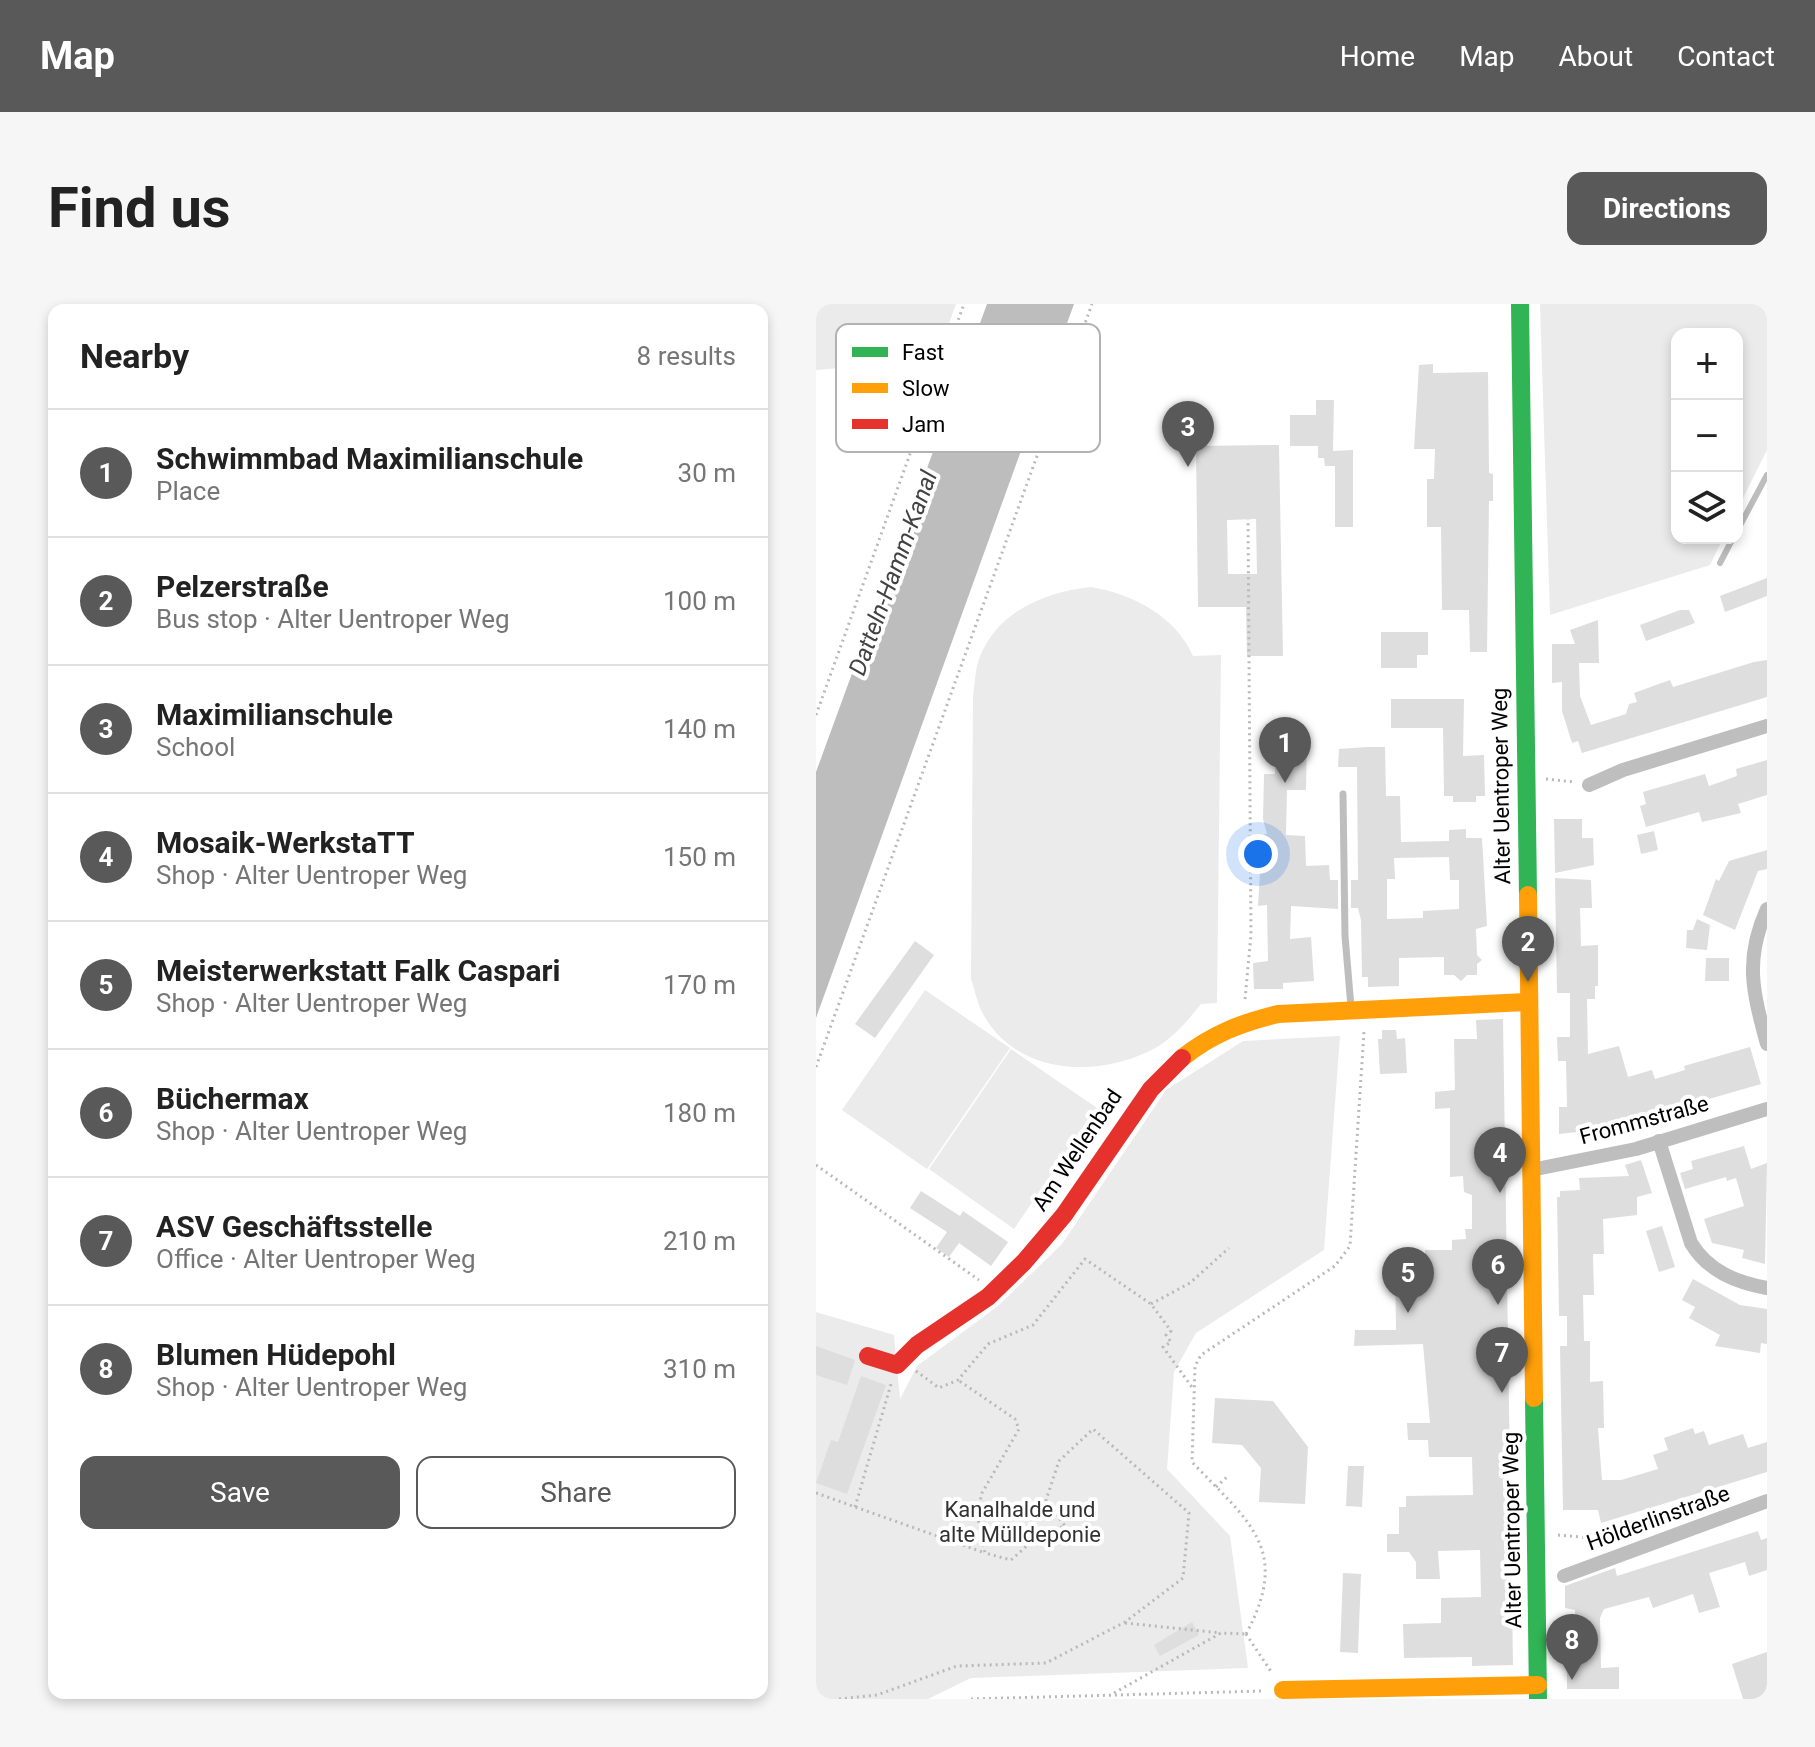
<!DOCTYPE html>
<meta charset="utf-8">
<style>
:root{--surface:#fff;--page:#f6f6f6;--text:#222;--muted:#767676;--line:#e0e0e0;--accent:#595959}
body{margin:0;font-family:Roboto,sans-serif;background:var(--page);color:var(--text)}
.controls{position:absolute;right:24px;top:24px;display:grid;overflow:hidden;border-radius:16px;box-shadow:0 4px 12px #0003}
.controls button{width:72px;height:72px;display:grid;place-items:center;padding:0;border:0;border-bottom:2px solid var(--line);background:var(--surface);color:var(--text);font:40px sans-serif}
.you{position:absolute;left:442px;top:550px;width:28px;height:28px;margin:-20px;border:6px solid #fff;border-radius:50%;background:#1a73e8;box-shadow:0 0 0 12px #1a73e833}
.badge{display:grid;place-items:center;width:52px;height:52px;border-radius:50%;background:var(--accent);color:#fff;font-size:26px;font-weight:700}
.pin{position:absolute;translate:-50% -66px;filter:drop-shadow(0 2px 4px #0008)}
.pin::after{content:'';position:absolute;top:42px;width:28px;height:24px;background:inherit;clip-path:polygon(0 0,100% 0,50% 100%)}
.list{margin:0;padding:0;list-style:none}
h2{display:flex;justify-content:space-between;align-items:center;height:104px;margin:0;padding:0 32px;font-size:34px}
h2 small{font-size:26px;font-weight:400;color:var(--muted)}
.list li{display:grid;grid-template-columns:52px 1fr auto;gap:24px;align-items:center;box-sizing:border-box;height:128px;padding:0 32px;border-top:2px solid var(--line)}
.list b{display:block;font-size:30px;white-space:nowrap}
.list p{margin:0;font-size:26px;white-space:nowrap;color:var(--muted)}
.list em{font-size:26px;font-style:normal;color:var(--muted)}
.actions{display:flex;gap:16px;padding:24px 32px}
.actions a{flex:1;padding:18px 0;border:2px solid var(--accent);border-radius:16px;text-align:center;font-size:28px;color:var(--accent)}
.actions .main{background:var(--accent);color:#fff}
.icon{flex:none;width:44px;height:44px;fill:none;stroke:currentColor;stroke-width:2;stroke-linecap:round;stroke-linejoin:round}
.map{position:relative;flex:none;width:951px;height:1395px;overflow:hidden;border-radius:16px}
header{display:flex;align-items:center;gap:48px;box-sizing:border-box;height:112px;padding:0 40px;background:var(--accent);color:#fff}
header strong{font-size:38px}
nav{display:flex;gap:44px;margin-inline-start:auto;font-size:28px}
.intro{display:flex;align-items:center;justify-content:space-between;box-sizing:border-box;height:192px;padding:0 48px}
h1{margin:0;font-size:56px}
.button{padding:20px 36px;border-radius:16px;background:var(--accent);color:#fff;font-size:28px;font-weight:700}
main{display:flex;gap:48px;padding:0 48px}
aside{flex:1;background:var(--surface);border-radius:16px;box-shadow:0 4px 12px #0003}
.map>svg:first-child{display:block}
.green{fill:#ebebeb}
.water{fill:#bdbdbd}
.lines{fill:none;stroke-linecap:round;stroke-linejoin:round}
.stream{stroke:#bdbdbd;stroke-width:6}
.building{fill:#dedede;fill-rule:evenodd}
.path{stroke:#b9b9b9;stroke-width:3;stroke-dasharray:2 4;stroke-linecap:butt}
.lane{stroke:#bebebe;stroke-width:7}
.street{stroke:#bebebe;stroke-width:14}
.fast{stroke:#30b455;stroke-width:18}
.slow{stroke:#ff9f0a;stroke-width:18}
.jam{stroke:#e5322d;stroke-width:18}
.labels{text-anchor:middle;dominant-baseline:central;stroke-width:8;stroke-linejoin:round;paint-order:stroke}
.street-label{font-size:22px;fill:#000;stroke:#fff}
.park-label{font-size:22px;fill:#313131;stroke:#fff}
.water-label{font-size:24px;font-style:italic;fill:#424242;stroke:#fff}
.key{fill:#fff;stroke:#b2b2b2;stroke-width:2}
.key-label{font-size:22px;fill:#000}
</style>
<header>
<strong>Map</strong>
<nav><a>Home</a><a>Map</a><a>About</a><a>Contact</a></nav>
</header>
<div class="intro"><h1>Find us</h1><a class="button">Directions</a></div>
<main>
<aside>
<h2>Nearby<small>8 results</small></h2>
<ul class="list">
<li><span class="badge">1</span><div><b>Schwimmbad Maximilianschule</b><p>Place</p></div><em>30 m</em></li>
<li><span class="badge">2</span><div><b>Pelzerstraße</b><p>Bus stop · Alter Uentroper Weg</p></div><em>100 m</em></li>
<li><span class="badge">3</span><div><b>Maximilianschule</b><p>School</p></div><em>140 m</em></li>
<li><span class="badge">4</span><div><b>Mosaik-WerkstaTT</b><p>Shop · Alter Uentroper Weg</p></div><em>150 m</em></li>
<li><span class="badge">5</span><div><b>Meisterwerkstatt Falk Caspari</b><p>Shop · Alter Uentroper Weg</p></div><em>170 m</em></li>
<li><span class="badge">6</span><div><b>Büchermax</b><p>Shop · Alter Uentroper Weg</p></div><em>180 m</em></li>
<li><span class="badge">7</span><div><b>ASV Geschäftsstelle</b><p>Office · Alter Uentroper Weg</p></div><em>210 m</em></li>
<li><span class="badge">8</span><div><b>Blumen Hüdepohl</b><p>Shop · Alter Uentroper Weg</p></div><em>310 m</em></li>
</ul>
<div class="actions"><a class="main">Save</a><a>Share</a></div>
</aside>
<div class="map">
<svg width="951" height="1395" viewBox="0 0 951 1395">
<rect width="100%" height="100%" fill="#fff"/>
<g class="green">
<polygon points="0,0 140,0 120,56 0,66"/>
<polygon points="724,0 951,0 951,146 921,206 921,30 861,30 861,234 907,234 894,261 734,311"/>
<path d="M275 283C316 290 360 312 377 352L405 351 401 699 385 700C373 715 358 733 341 743 285 775 201 772 167 710 161 699 159 686 155 675L157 392C159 380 159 366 163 355 181 307 229 288 275 283Z"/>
<polygon points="109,686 194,744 111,865 26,806"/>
<polygon points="524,732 508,946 380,1029 358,1068 351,1165 414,1232 432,1364 155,1374 112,1395 0,1395 0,1008 78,1031 84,1095 101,1062 182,1002 246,940 350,786 427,737"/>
<polygon points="195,745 281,804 198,925 113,865"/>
</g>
<polygon class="water" points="171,0 258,0 0,714 0,468"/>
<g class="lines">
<g class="stream">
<polyline points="921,227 951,171"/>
<polyline points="904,259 917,234"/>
</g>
</g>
<g class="building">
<polygon points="617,60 617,69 672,68 673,169 677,170 677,197 673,197 671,348 654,348 653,306 626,306 625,223 611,223 611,175 618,175 619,145 598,145 603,61"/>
<polygon points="500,96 518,96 517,147 537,146 537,223 519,223 519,162 509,162 508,154 502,154 502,142 474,142 474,111 500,111"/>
<path d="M463 141 467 352H431L430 303H382L380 142ZM440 215 441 270H412L411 216Z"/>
<polygon points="951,274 951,292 909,308 904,292"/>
<polygon points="864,306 873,306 879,319 830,337 824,321"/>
<polygon points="782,316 783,359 763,359 764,392 775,421 810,410 813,400 821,398 818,389 854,376 857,383 938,358 951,356 951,393 766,449 762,437 756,439 746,407 746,378 736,379 736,340 759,340 754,326"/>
<polygon points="565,328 612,328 612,351 601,351 601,364 565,364"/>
<polygon points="575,395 648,395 647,452 668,451 669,492 660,492 660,498 637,498 637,492 628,492 627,424 575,424"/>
<polygon points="459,437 491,437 490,486 471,486 470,531 489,532 490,562 513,561 514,576 522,576 522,605 475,602 474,635 495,633 498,677 467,679 467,685 438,685 437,659 452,657 451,601 442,602 445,552 442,542 443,531 451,530 447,515 448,470 459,470"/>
<path d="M551 443H569L570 492H584L585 538 633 537V526L650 525V534H666L671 622 660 625 661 651 666 656 661 660V671H651L645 677 638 671H628V653L583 654V682L552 683V673H546L545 616 542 604H535V576H542L541 463H522L523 445ZM633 553 634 576H643V605L607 607V614L571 615V575H579L578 554Z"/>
<polygon points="951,456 951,491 922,500 925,509 886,518 883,508 830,523 824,502 830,500 827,488 889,470 893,482 921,472 920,465"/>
<polygon points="738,515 766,515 766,534 777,534 778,561 739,569"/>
<polygon points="838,527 842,546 825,550 821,531"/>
<polygon points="951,546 951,565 942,567 919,626 887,611 900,575 903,577 913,557"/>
<polygon points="739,574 775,576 776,604 764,604 765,642 782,641 782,682 779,682 779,695 771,695 772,750 803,742 812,773 836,766 839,775 869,766 868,762 934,743 945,780 789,825 743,830 743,803 751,803 750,757 742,757 741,733 754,733 754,689 741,689"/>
<polygon points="881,615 894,621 891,646 870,644 871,626 877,626"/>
<polygon points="99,637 118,651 59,734 39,720"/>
<polygon points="890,654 913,654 913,677 889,677"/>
<polygon points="687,715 697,1361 656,1362 656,1353 588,1354 587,1320 625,1319 625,1294 665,1293 664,1246 622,1247 624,1275 600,1275 600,1258 593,1248 571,1248 571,1230 583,1230 583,1203 590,1203 590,1192 657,1191 656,1153 613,1153 612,1136 592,1136 591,1119 614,1119 607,1040 538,1042 539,1026 580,1026 579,954 609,954 609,946 636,946 636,936 650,935 649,925 656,925 656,891 648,888 647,872 634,873 634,804 619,805 619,788 639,786 638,735 661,735 660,716"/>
<polygon points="566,726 580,726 581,735 589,734 591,769 564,770 562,735 566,735"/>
<polygon points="928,842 935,865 951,859 949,960 926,954 928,946 896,939 888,915 928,902 920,874 911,877 910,873 869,885 864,869 877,865 875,857"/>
<polygon points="825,856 836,889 821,893 821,911 787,915 788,950 777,950 778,991 767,991 768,1037 774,1037 774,1078 787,1077 788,1124 782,1124 786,1176 805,1176 842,1165 837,1151 852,1146 848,1134 877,1124 879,1130 888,1127 893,1141 927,1130 932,1144 951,1138 951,1168 785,1219 782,1206 747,1206 744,1042 751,1042 751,1012 743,1012 741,893 744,893 744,887 764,886 763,874 813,872 809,861"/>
<polygon points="105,887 144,912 147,907 192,938 175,962 143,939 133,953 120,944 131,928 94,904"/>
<polygon points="846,922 859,963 843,968 830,927"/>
<polygon points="877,975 924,1001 951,1005 951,1040 945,1039 944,1049 899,1042 904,1031 873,1014 879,1003 866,996"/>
<polygon points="0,1042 39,1056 31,1081 0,1071"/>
<polygon points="45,1072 70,1081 31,1190 0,1179 15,1136 22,1138"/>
<polygon points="399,1094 457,1097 492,1143 489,1200 443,1198 445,1164 426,1141 396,1139"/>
<polygon points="532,1162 548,1162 546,1203 530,1202"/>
<polygon points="942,1227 945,1236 951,1234 951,1266 933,1272 929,1258 893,1269 904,1303 883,1309 877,1290 837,1304 833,1293 788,1305 784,1314 785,1364 803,1363 803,1385 751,1385 751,1368 758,1368 759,1306 749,1304 749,1282 799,1264 801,1272"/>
<polygon points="527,1269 545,1270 542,1349 524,1348"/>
<polygon points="376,1318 383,1331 344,1352 338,1341"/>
<polygon points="951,1348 951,1395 927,1395 916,1360"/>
</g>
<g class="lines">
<g class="path">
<polyline points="0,411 148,0"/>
<polyline points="730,475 758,478"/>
<polyline points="429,695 435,631 432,215"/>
<polyline points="0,763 276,0"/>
<polyline points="0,861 163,976"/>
<polyline points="335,1000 374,979 413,944"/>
<polyline points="100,1067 123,1084 142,1076 172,1040 217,1021 269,955 335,1000 355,1027 350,1031 355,1038 347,1043 378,1086"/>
<polyline points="400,1183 412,1172"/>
<polyline points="0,1189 169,1249"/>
<polyline points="39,1203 75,1080"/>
<polyline points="742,1231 777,1234 784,1241"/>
<polyline points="309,1319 405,1329"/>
<path d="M430 1330C476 1245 432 1217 376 1158L379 1062 385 1051 519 962 534 942 548 728"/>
<polyline points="430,1330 456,1369"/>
<polyline points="298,1389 405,1329 430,1330"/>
<polyline points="23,1395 61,1391 141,1362 230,1359 309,1318 367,1274 373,1209 277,1125 243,1157 230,1196 249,1222 224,1230 195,1256 169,1249 161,1210 166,1189 203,1125 199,1115 142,1076"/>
<polyline points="155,1395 447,1387"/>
</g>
<polyline class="lane" points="527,490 529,632 535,703"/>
<g class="street">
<polyline points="773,481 807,466 951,422"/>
<path d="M951 605C928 656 937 688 951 740"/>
<path d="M843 837 875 939C892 967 919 978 951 984"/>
<polyline points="715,866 820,845 951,805"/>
<polyline points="748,1272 951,1197"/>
</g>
<g class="fast">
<polyline points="704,0 712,591"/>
<polyline points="718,1094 722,1395"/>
</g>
<g class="slow">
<polyline points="712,591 718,1094"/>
<path d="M366 754C396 730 425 719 462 710L712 698"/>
<polyline points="467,1386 722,1381"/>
</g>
<polyline class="jam" points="52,1052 81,1061 101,1041 172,993 208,958 248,911 335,785 366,754"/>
</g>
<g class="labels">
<g class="street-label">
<text transform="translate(685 482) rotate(-91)">Alter Uentroper Weg</text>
<text transform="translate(828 816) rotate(-15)">Frommstraße</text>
<text transform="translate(261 846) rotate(-56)">Am Wellenbad</text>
<text transform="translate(842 1214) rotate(-20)">Hölderlinstraße</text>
<text transform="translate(696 1226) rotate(-91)">Alter Uentroper Weg</text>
</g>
<g class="park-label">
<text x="204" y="1205">Kanalhalde und<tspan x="204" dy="25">alte Mülldeponie</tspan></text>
</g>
<g class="water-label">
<text transform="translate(77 269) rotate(-70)">Datteln-Hamm-Kanal</text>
</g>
</g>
<rect x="20" y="20" width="264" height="128" rx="12" class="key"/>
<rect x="36" y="43" width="36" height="10" fill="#30b455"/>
<rect x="36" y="79" width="36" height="10" fill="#ff9f0a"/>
<rect x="36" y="115" width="36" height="10" fill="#e5322d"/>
<g class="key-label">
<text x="86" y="56">Fast</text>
<text x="86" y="92">Slow</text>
<text x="86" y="128">Jam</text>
</g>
</svg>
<div class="controls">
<button>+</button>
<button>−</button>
<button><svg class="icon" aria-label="layers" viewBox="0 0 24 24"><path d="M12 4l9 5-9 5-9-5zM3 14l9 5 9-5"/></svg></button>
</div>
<div class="you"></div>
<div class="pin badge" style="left:469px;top:479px">1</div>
<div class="pin badge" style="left:712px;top:678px">2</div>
<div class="pin badge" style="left:372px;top:163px">3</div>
<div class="pin badge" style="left:684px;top:889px">4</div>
<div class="pin badge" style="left:592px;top:1009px">5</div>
<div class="pin badge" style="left:682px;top:1001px">6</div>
<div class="pin badge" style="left:686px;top:1089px">7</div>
<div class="pin badge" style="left:756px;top:1376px">8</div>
</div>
</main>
